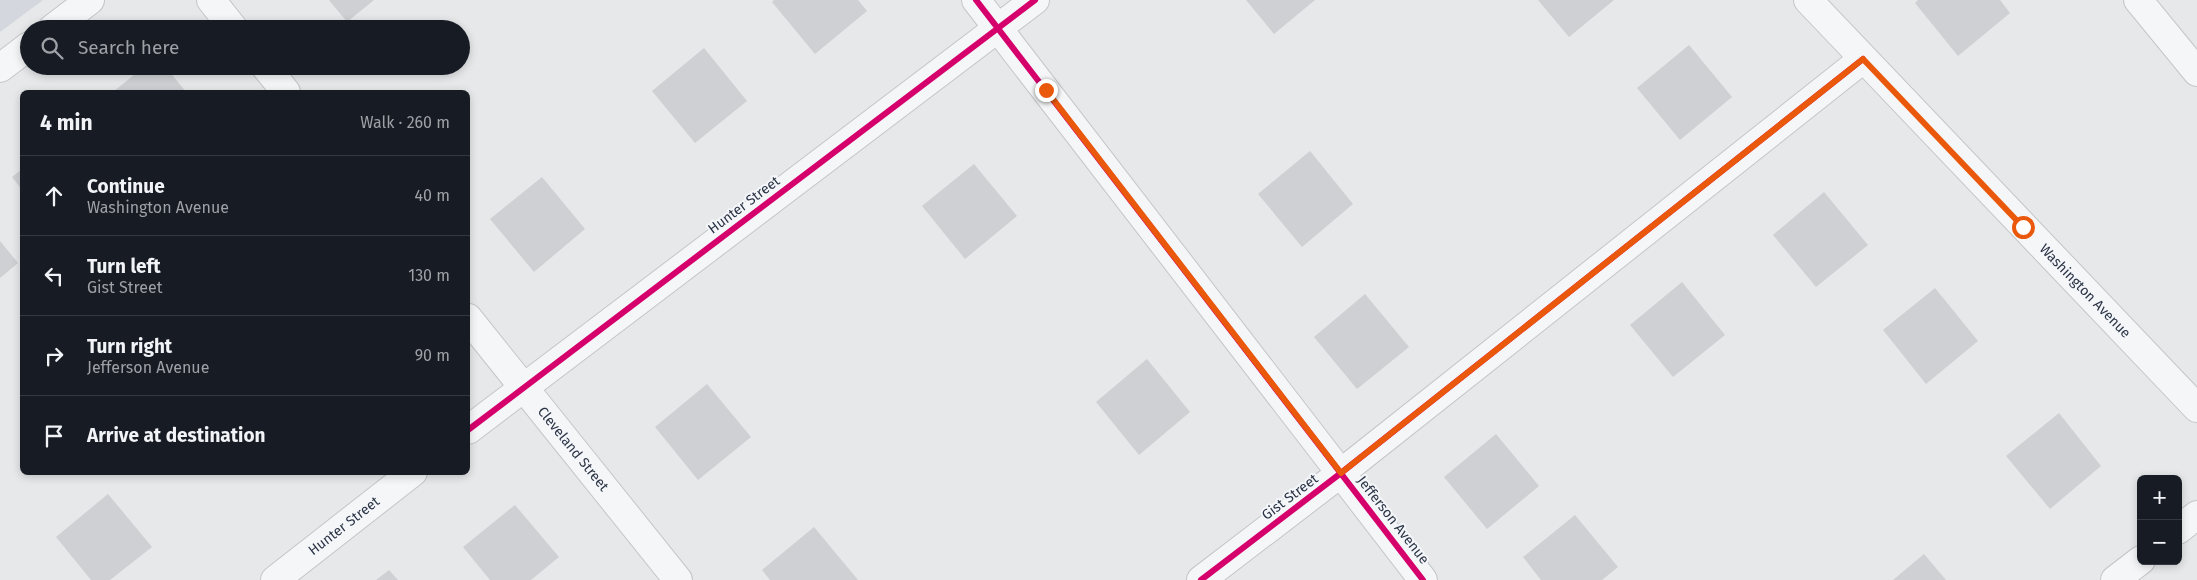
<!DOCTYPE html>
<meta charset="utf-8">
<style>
:root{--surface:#171b24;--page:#20242c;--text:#f1f3f6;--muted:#9ea1a6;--line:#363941}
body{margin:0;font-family:"Fira Sans",sans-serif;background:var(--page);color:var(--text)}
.controls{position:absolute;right:15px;bottom:15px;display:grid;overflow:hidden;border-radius:8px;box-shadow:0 2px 8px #0003}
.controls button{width:45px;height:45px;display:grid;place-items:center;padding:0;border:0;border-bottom:1px solid var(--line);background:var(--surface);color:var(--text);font:25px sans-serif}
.stop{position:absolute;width:15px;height:15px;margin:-11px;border:4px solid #ea580c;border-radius:50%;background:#fff}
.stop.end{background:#ea580c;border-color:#fff;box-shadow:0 1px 5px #0008}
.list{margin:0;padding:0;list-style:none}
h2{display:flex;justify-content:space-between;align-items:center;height:65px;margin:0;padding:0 20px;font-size:21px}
h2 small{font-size:16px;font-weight:400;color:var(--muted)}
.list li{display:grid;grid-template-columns:32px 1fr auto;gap:15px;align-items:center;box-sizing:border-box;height:80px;padding:0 20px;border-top:1px solid var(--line)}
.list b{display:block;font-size:19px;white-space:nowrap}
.list p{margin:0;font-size:16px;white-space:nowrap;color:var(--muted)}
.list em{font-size:16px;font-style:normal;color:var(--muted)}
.icon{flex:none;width:28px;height:28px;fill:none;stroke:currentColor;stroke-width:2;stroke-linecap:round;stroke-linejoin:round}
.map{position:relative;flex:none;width:2197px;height:580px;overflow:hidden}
.search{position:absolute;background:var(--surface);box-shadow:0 2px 8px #0003;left:20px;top:20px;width:450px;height:55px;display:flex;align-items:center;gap:12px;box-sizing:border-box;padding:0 18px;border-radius:28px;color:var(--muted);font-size:19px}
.panel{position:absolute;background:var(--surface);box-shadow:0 2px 8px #0003;left:20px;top:90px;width:450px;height:385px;border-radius:8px}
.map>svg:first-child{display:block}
.built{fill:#d4d7dd}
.building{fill:#ced0d3}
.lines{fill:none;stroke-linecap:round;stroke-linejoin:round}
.minor-casing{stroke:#c4c6c8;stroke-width:30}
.tertiary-casing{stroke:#c4c6c8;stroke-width:30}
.minor{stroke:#f5f6f7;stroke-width:28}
.tertiary{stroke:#f5f6f7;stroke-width:28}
.cycleway-casing{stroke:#f4f6f9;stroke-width:9}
.cycleway{stroke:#d6006c;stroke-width:6}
.route{stroke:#ea580c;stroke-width:6}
.labels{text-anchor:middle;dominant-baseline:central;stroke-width:4;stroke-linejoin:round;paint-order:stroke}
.street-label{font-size:14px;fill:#2b3445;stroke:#f4f6f9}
</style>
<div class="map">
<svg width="2197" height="580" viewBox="0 0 2197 580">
<rect width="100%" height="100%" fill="#e6e8ea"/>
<polygon class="built" points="0,0 43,0 0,32"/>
<g class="building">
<polygon points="329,0 374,0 347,22"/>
<polygon points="774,0 858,0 867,11 815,54 772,2"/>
<polygon points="1246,0 1315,0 1274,34"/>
<polygon points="1538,0 1614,0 1569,37"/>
<polygon points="1918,0 2000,0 2010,13 1958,56 1915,3"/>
<polygon points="1689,45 1732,97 1680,140 1637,88"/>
<polygon points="704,48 747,101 695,143 652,91"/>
<polygon points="145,66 165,66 186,92 113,92"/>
<polygon points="1310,151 1353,204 1302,247 1258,194"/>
<polygon points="974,164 1017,216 965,259 922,206"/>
<polygon points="22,169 22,190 12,177"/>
<polygon points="542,177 585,229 534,272 490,219"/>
<polygon points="1824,192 1868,245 1816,287 1773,235"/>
<polygon points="0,241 18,263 0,278"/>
<polygon points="1682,282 1725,335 1673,377 1630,325"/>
<polygon points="1935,288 1978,341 1926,384 1883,330"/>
<polygon points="1365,294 1409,347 1357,389 1314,337"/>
<polygon points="1147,359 1190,412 1139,455 1096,402"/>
<polygon points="707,384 751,437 698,480 655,427"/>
<polygon points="2059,413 2101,466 2050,509 2006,456"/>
<polygon points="1496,434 1539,486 1487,529 1444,477"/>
<polygon points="108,494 152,547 110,580 91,580 56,537"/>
<polygon points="515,505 559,557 531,580 490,580 463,547"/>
<polygon points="1575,515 1618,567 1602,580 1541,580 1523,557"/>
<polygon points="814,527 858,580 770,580 762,570"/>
<polygon points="1924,554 1946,580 1893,580"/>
<polygon points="389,570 398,580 376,580"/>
</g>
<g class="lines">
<defs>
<g id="minor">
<polyline points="211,0 234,29"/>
<polyline points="976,0 1423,580"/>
<polyline points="2138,0 2197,72"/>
<polyline points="265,66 286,92"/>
<polyline points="468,318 678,580"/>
<polyline points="468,430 1035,0"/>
<polyline points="2178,530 2197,515"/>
<polyline points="275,580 413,472"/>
<polyline points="1201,580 1341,473 1863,59"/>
<polyline points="2115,580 2141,560"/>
</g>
<g id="tertiary">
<polyline points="1808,0 2197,408"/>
<polyline points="52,29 90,0"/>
<polyline points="0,68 29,46"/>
</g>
</defs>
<use href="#minor" class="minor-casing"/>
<use href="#tertiary" class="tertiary-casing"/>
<use href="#minor" class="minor"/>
<use href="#tertiary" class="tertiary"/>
<defs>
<g id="cycleway">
<polyline points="976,0 1423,580"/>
<polyline points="468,430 1035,0"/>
<polyline points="1201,580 1341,473 1863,59"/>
</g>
</defs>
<use href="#cycleway" class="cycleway-casing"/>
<use href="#cycleway" class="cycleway"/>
</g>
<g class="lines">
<polyline class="route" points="1046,90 1341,473 1863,59 2023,227"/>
</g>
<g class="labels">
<g class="street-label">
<text transform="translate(744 205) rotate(-37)">Hunter Street</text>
<text transform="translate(2085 291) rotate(46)">Washington Avenue</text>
<text transform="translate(573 449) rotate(51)">Cleveland Street</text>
<text transform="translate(1290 497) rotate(-37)">Gist Street</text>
<text transform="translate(1393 520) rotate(52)">Jefferson Avenue</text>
<text transform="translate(344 526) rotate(-38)">Hunter Street</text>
</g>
</g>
</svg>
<div class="controls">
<button>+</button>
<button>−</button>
</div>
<div class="stop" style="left:2023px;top:227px"></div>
<div class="stop end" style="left:1046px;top:90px"></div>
<div class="search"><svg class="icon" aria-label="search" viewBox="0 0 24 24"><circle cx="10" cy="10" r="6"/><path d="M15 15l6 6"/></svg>Search here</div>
<section class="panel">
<h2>4 min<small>Walk · 260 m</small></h2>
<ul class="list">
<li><svg class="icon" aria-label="ahead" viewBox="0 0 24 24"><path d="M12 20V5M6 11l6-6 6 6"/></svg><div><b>Continue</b><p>Washington Avenue</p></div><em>40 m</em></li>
<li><svg class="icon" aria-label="left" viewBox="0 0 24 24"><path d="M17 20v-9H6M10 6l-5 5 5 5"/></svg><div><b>Turn left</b><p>Gist Street</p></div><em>130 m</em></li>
<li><svg class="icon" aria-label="right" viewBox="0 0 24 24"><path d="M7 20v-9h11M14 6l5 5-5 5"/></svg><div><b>Turn right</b><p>Jefferson Avenue</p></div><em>90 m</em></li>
<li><svg class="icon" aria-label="arrive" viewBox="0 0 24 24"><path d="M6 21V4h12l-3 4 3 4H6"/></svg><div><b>Arrive at destination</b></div></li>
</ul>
</section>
</div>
